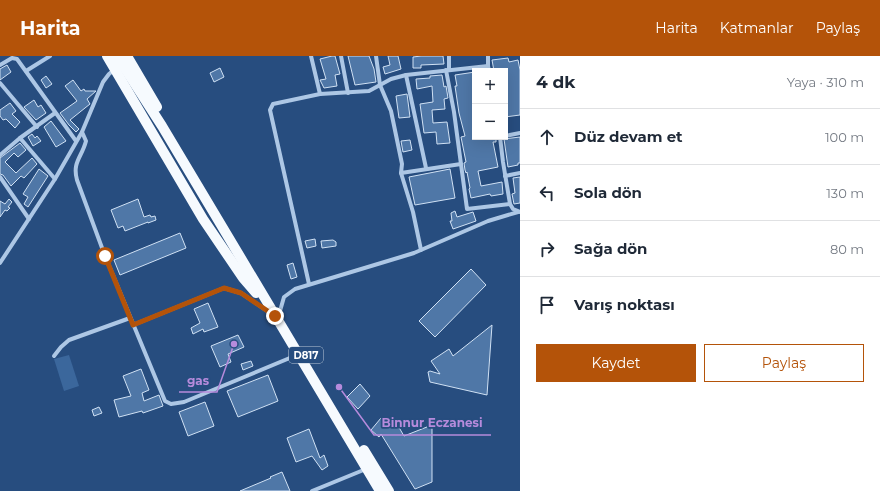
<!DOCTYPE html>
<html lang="tr">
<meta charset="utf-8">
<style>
:root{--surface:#fff;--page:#f2f2f3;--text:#1f2937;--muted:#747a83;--line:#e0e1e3;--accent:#b45309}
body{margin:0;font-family:Montserrat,sans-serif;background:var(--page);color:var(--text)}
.controls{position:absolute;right:12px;top:12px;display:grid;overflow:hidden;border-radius:0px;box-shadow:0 4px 16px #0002}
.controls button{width:36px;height:36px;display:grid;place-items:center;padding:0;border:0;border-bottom:1px solid var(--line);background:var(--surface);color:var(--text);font:20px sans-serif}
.stop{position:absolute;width:12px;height:12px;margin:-9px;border:3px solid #b45309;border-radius:50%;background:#fff}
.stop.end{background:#b45309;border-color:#fff;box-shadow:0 1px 4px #0008}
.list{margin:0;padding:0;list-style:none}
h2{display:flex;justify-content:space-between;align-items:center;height:52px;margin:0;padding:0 16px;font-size:17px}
h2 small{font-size:13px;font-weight:400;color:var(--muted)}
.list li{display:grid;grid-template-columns:26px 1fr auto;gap:12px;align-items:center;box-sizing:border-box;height:56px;padding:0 16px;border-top:1px solid var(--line)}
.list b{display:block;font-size:15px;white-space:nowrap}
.list em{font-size:13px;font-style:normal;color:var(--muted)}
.actions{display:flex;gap:8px;padding:12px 16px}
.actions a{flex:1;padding:9px 0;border:1px solid var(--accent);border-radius:0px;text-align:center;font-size:14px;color:var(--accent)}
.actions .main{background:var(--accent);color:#fff}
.icon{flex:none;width:22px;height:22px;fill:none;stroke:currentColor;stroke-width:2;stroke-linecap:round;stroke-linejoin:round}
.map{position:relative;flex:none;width:520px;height:435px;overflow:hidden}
header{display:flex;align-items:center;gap:24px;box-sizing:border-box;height:56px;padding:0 20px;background:var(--accent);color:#fff}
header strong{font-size:19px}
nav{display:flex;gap:22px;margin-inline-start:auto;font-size:14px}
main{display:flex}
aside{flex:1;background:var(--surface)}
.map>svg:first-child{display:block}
.green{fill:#3b679c}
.building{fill:#4f77a7;stroke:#d0e1f4}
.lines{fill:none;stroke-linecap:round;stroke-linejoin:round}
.minor{stroke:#adc7e5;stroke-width:4}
.trunk{stroke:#f6fafe;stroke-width:10}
.route{stroke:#b45309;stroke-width:5}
.labels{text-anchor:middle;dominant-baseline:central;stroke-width:3.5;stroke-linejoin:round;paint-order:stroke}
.shield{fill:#274d7f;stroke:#becad9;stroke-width:1}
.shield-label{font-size:10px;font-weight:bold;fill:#fff}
.leader{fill:none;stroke:#b68bdc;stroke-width:1.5}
.callout-dot{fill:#b68bdc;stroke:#274d7f;stroke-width:1.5}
.callout-label{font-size:12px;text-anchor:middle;font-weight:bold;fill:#b68bdc;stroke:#274d7f;stroke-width:3.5;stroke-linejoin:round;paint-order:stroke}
</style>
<header>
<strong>Harita</strong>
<nav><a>Harita</a><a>Katmanlar</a><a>Paylaş</a></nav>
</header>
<main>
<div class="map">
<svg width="520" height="435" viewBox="0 0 520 435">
<rect width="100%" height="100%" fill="#274d7f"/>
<polygon class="green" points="69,299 79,330 64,335 54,303"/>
<g class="building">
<polygon points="332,0 335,0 340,18 335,19 337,30 324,32 320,24 326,23 320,3"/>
<polygon points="348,0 369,0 374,13 376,26 355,29"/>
<polygon points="388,0 398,0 401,13 385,18 383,11 390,9"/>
<polygon points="421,0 443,0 444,8 421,9 421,12 413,12 413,1"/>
<polygon points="508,2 509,6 518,4 520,14 520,59 505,61 505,50 507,50 505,41 505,15 494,15 492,4"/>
<polygon points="7,9 11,16 0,24 0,13"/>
<polygon points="220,12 224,21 214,26 210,17"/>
<polygon points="475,16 475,81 496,81 496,86 493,86 498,111 478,115 481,130 502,126 503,138 491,140 490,138 471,142 469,133 470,132 467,116 466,117 465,114 464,107 466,106 461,81 465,80 459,57 455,30 457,30 455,19"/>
<polygon points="442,19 444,31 446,30 448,42 444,43 445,53 432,54 433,67 447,66 450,87 437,88 436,76 424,77 420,48 433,46 432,30 417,33 416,23 430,22 430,20"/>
<polygon points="46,20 52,28 46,32 41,24"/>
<polygon points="73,24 81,35 84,33 85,35 96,35 87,43 90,48 70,64 79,73 76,76 69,69 60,57 77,45 65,30"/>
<polygon points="407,38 410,61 399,62 396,40"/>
<polygon points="34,44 38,51 41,49 46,57 36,64 24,51"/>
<polygon points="10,47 16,55 12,58 20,66 15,72 6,63 3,64 0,60 0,54"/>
<polygon points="51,65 66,85 56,91 44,71"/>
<polygon points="32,78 35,82 37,80 41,85 33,90 28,81"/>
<polygon points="520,81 520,107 518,107 518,109 508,111 504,83"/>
<polygon points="410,84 412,94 403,96 401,85"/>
<polygon points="20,87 26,94 18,101 14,97 5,106 16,117 32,102 37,108 24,122 21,120 11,130 3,119 0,118 0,102"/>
<polygon points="39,113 48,120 28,151 24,148 28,141 23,138"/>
<polygon points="450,113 455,142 415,149 409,121"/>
<polygon points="520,121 520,147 514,148 512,138 515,137 513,122"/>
<polygon points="9,143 12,146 8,151 10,152 7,155 5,154 0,161 0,145 5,148"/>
<polygon points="138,143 144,161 150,159 151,161 155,160 156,164 148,167 148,166 125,175 123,170 118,172 111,154"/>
<polygon points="455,155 457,161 473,156 476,165 453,173 450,165 452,165 451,157"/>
<polygon points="180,177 186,192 120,219 114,204"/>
<polygon points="315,183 316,190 307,192 305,185"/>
<polygon points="333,184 336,186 336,190 322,192 321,185"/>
<polygon points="293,207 297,221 291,223 287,209"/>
<polygon points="471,213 486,229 435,281 419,265"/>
<polygon points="208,247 218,271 204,276 203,273 193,278 191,272 200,267 194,253"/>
<polygon points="492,269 487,339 430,326 428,316 430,315 440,318 431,305 449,293 453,300"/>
<polygon points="238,279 244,291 228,298 231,306 220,311 211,290"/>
<polygon points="251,305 253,310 243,314 241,308"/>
<polygon points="141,313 149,334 142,337 144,345 159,339 163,350 143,357 142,355 119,361 114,344 131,340 123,320"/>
<polygon points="268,319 278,345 238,361 227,335"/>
<polygon points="360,328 370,340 358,353 347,341"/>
<polygon points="205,346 214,370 188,380 179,356"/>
<polygon points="99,351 102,357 94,360 92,354"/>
<polygon points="381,362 393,371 397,368 404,380 432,369 432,426 415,433 381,378 379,381 371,374"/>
<polygon points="309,373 320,402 324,399 328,410 322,414 312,400 296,406 287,382"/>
<polygon points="282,416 290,435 240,435 271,422 270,421"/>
</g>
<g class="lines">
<g class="minor">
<polyline points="311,0 320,38 369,35 391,23 406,19 488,10"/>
<polyline points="341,0 348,37"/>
<polyline points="376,0 380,29 391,55 402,108 401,117 461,108"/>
<polyline points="449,0 449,13"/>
<polyline points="488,0 488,10 489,15"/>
<polyline points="0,9 12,2 17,3 76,85"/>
<polyline points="446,14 454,56 467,153 510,148"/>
<polyline points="26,15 50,0"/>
<polyline points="406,19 426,112"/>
<polyline points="0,27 37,71"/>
<path d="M82 76 86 85C82 101 72 106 77 124L105 200 165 345 171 348 184 346 297 299"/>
<polyline points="505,80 520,77"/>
<polyline points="500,81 503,106 510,148 513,153 520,156"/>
<polyline points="20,82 55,123"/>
<polyline points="0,99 20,82 55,57"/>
<polyline points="401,117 413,156 421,194"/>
<polyline points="505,120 520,117"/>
<polyline points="0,121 29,163"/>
<polyline points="0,207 55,123 82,76 103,26 109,18 115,13"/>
<polyline points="309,228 270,54 273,48 320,38"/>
<polyline points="280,255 284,241 295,233 414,197 488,165 518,156"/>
<polyline points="133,269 224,232 241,237 269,256"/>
<polyline points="54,300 61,291 69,284 130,262"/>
<polyline points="312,435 366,413"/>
</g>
<g class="trunk">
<polyline points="107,0 203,163 243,222 256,237"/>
<polyline points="117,0 162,70 380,435"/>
<polyline points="127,0 157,51"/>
<polyline points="364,394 389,435"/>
</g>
</g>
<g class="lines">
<polyline class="route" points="105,200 133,269 224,232 241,237 275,260"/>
</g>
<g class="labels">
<rect class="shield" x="289" y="291" width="34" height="16" rx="3"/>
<g class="shield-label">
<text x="306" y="299">D817</text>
</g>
</g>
<path class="leader" d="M234 288L217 336H179M339 331L374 379H491"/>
<g class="callout-dot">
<circle cx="234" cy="288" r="4"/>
<circle cx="339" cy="331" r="4"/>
</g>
<g class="callout-label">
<text x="198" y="329">gas</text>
<text x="432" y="371">Binnur Eczanesi</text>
</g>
</svg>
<div class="controls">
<button>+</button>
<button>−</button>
</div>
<div class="stop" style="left:105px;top:200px"></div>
<div class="stop end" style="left:275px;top:260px"></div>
</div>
<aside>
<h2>4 dk<small>Yaya · 310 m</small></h2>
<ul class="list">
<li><svg class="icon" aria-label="ahead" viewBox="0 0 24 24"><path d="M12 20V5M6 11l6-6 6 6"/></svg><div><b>Düz devam et</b></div><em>100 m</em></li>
<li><svg class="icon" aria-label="left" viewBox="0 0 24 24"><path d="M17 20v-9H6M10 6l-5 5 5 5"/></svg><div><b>Sola dön</b></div><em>130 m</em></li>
<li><svg class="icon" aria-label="right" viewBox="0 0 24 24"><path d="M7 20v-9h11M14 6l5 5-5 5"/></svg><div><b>Sağa dön</b></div><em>80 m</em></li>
<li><svg class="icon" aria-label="arrive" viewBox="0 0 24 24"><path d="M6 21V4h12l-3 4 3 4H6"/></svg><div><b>Varış noktası</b></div></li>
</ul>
<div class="actions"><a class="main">Kaydet</a><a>Paylaş</a></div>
</aside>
</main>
